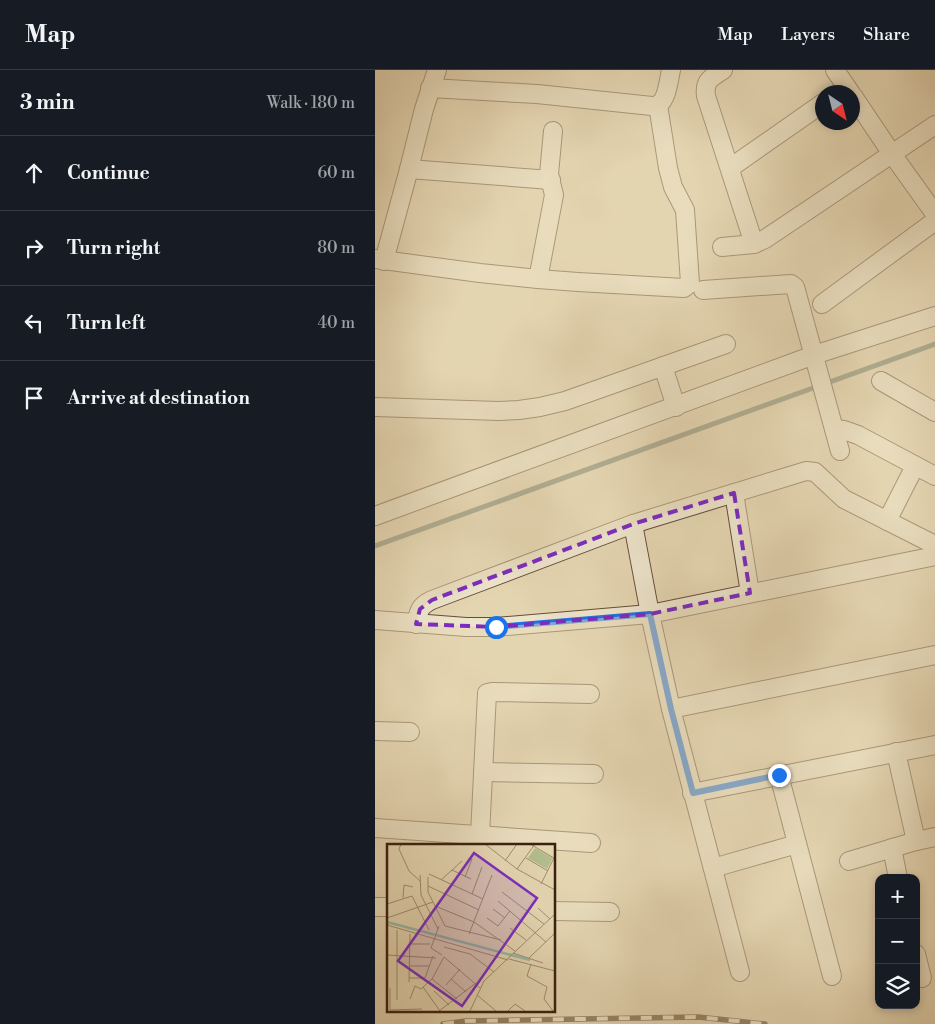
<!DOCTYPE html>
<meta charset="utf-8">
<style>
:root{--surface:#171b24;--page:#20242c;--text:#f1f3f6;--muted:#9ea1a6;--line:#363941}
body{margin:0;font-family:"Libre Bodoni",serif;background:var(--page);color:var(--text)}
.controls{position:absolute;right:15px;bottom:15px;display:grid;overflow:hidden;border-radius:10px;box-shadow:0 2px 8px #0003}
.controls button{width:45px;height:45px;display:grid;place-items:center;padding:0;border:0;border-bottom:1px solid var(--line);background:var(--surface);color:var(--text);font:25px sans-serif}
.compass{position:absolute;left:440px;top:15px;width:45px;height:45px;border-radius:50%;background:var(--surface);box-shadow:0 2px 8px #0003;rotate:145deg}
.stop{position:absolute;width:15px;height:15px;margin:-11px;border:4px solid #1a73e8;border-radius:50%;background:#fff}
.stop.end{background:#1a73e8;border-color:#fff;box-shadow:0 1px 5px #0008}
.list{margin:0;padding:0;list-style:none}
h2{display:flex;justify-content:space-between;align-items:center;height:65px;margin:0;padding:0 20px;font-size:21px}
h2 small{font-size:16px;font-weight:400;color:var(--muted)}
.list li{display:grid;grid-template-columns:32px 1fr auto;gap:15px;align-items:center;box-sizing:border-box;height:75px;padding:0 20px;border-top:1px solid var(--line)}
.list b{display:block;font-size:19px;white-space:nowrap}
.list em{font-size:16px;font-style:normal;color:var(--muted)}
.icon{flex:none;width:28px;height:28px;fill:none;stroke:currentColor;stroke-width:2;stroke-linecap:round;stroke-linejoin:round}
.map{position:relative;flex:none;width:560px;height:954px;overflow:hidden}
header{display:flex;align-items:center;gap:30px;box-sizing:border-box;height:70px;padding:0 25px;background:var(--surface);border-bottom:1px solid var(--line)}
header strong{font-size:24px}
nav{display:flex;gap:28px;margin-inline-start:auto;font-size:18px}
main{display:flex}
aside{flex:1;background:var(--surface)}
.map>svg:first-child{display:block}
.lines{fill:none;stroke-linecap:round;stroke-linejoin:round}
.stream{stroke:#717c6b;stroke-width:5}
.street-casing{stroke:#654d38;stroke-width:20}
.street{stroke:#ede4cc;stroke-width:18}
.rail-casing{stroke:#3b200f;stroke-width:5.5}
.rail{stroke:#ede4cc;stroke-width:4;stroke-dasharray:11;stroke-linecap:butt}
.route{stroke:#1a73e8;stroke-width:6}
.marked{fill:none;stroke:#7b2cbf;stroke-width:4;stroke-dasharray:10 6;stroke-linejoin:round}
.inset-river{fill:none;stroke:#95b9a9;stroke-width:2.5}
.inset-road{fill:none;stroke:#a08d70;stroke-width:1}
.view{fill:#7b2cbf;fill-opacity:0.15;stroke:#7b2cbf;stroke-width:2.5}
.inset-edge{fill:none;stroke:#3b200f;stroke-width:2.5}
</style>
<header>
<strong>Map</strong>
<nav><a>Map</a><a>Layers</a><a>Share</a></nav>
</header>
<main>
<aside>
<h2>3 min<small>Walk · 180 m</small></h2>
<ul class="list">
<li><svg class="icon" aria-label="ahead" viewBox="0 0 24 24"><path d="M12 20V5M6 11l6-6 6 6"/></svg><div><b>Continue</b></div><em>60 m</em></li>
<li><svg class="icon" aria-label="right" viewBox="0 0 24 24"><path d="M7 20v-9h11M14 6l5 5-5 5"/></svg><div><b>Turn right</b></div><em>80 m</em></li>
<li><svg class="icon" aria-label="left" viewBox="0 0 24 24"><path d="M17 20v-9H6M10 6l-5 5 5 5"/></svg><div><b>Turn left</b></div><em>40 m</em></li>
<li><svg class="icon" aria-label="arrive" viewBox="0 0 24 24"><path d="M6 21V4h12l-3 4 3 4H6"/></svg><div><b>Arrive at destination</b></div></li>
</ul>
</aside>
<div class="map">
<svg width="560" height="954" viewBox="0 0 560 954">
<rect width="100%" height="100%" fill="#e4d5b1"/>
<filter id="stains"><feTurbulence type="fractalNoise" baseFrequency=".004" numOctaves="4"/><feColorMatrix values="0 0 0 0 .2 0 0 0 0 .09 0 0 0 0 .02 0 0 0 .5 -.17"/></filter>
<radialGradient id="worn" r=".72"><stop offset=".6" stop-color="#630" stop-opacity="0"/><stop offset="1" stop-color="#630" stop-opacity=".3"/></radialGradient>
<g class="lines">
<polyline class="stream" points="0,476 560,274"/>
<defs>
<g id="street">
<path d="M348 0C336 8 329 10 331 26L379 174"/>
<polyline points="460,0 475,22"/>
<path d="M55 18 162 24 277 36C279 36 282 36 284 34 292 29 294 9 296 0"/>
<polyline points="478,26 517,84 560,144"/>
<polyline points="355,98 448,33"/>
<polyline points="34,99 176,110"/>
<polyline points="347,177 379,174 390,169 560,55"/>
<polyline points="0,189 105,203 163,209 203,212 309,218 315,213 310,140 298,117 293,98 283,35"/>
<polyline points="9,191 34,99 49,39 62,0"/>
<polyline points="163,209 179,125 174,104 178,61"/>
<polyline points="328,220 416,214 420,217 465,381"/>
<polyline points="447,234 560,151"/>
<polyline points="288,296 301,337"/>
<polyline points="506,311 560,342"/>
<polyline points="0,337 124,341 144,340 165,337 190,331 351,274"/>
<polyline points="459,359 469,360 483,365 560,406"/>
<polyline points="359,423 375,523"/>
<polyline points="0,446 439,285 560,246"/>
<polyline points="512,451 540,396"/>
<polyline points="258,454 275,544 296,639 365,902"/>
<polyline points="0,550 91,557 121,557 275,544 560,486"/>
<path d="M41 554C44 541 44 536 57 530L258 454 431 401 440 402 469 429 560 475"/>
<polyline points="296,639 560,585"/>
<polyline points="0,661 35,662"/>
<polyline points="521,682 541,771"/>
<polyline points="108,702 219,704"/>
<polyline points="404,705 457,906"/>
<polyline points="317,723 560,675"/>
<polyline points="0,758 216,773"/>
<polyline points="105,765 112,623 117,622 215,624"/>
<polyline points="517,778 523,808"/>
<polyline points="474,791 541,771 560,767"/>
<polyline points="338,798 422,774"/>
<polyline points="0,837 14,837"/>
<polyline points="179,841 235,842"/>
<polyline points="541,884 547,908"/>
</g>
</defs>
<use href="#street" class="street-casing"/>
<use href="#street" class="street"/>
<defs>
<polyline id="rail" points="68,954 91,951 323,947 390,954"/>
</defs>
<use href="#rail" class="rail-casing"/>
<use href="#rail" class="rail"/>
</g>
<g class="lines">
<polyline class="route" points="121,557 275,544 296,639 318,723 404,705"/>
</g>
<path d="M0 0H560V954H0ZM359 423 375 523 275 544 121 557 41 554 45 539 57 530 258 454Z" fill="#e4d5b1" fill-opacity=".55" fill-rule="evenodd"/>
<path class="marked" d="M359 423 375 523 275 544 121 557 41 554 45 539 57 530 258 454Z"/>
<g transform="translate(12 774)">
<rect width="168" height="168" fill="#e4d5b1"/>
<path d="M148 4 166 14 160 25 141 14Z" fill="#b3bd8d"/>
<path class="inset-river" d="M0 78 143 116"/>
<path class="inset-road" d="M14 0 12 5 22 27 33 37M98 0 130 25 168 46M143 0 167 14M139 14 161 27M118 17 130 0M130 25 148 0M65 26 84 35M42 30 96 55M33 31 34 51 51 85M41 33V48L58 82 114 96M78 33 85 15M54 36 75 17M154 40 167 14M41 42 92 66M115 48 157 80M85 50 95 23M16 54 17 41 26 43M111 57 159 98M0 60 25 52 42 86M48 62 87 78 128 107M151 64 163 75M106 65 118 74M0 74 46 58M100 74 111 82 123 67M0 81 121 116M52 82 44 104 55 111M123 84 139 96M82 90 105 31M23 100H43M57 103 83 110 107 128M126 109 156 119M0 111 49 114M142 114 168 89M122 115 168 127M144 120 140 132 160 143 157 155 166 167M23 122H42M22 134H38L46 112M45 135 57 113 93 144M64 135 79 148M22 138 23 90M59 141 73 125M36 143 53 167M3 144V166M47 147 62 161M90 151 109 167M23 155 28 142 34 145 45 135 70 155M10 156V86M3 166 35 165M52 167 89 139M83 167 97 137 168 70M121 167 128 160 138 167"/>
<path class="view" d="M87 9 150 54 75 162 11 117Z"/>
<rect width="168" height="168" class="inset-edge"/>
</g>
<rect width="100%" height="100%" filter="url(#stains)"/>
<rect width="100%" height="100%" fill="url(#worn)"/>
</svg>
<div class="controls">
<button>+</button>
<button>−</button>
<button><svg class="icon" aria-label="layers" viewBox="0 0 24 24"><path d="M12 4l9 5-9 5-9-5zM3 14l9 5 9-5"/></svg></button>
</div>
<svg class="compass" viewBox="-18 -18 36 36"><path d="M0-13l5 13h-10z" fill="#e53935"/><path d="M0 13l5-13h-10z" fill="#9ea1a6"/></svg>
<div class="stop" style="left:121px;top:557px"></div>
<div class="stop end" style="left:404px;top:705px"></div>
</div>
</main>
